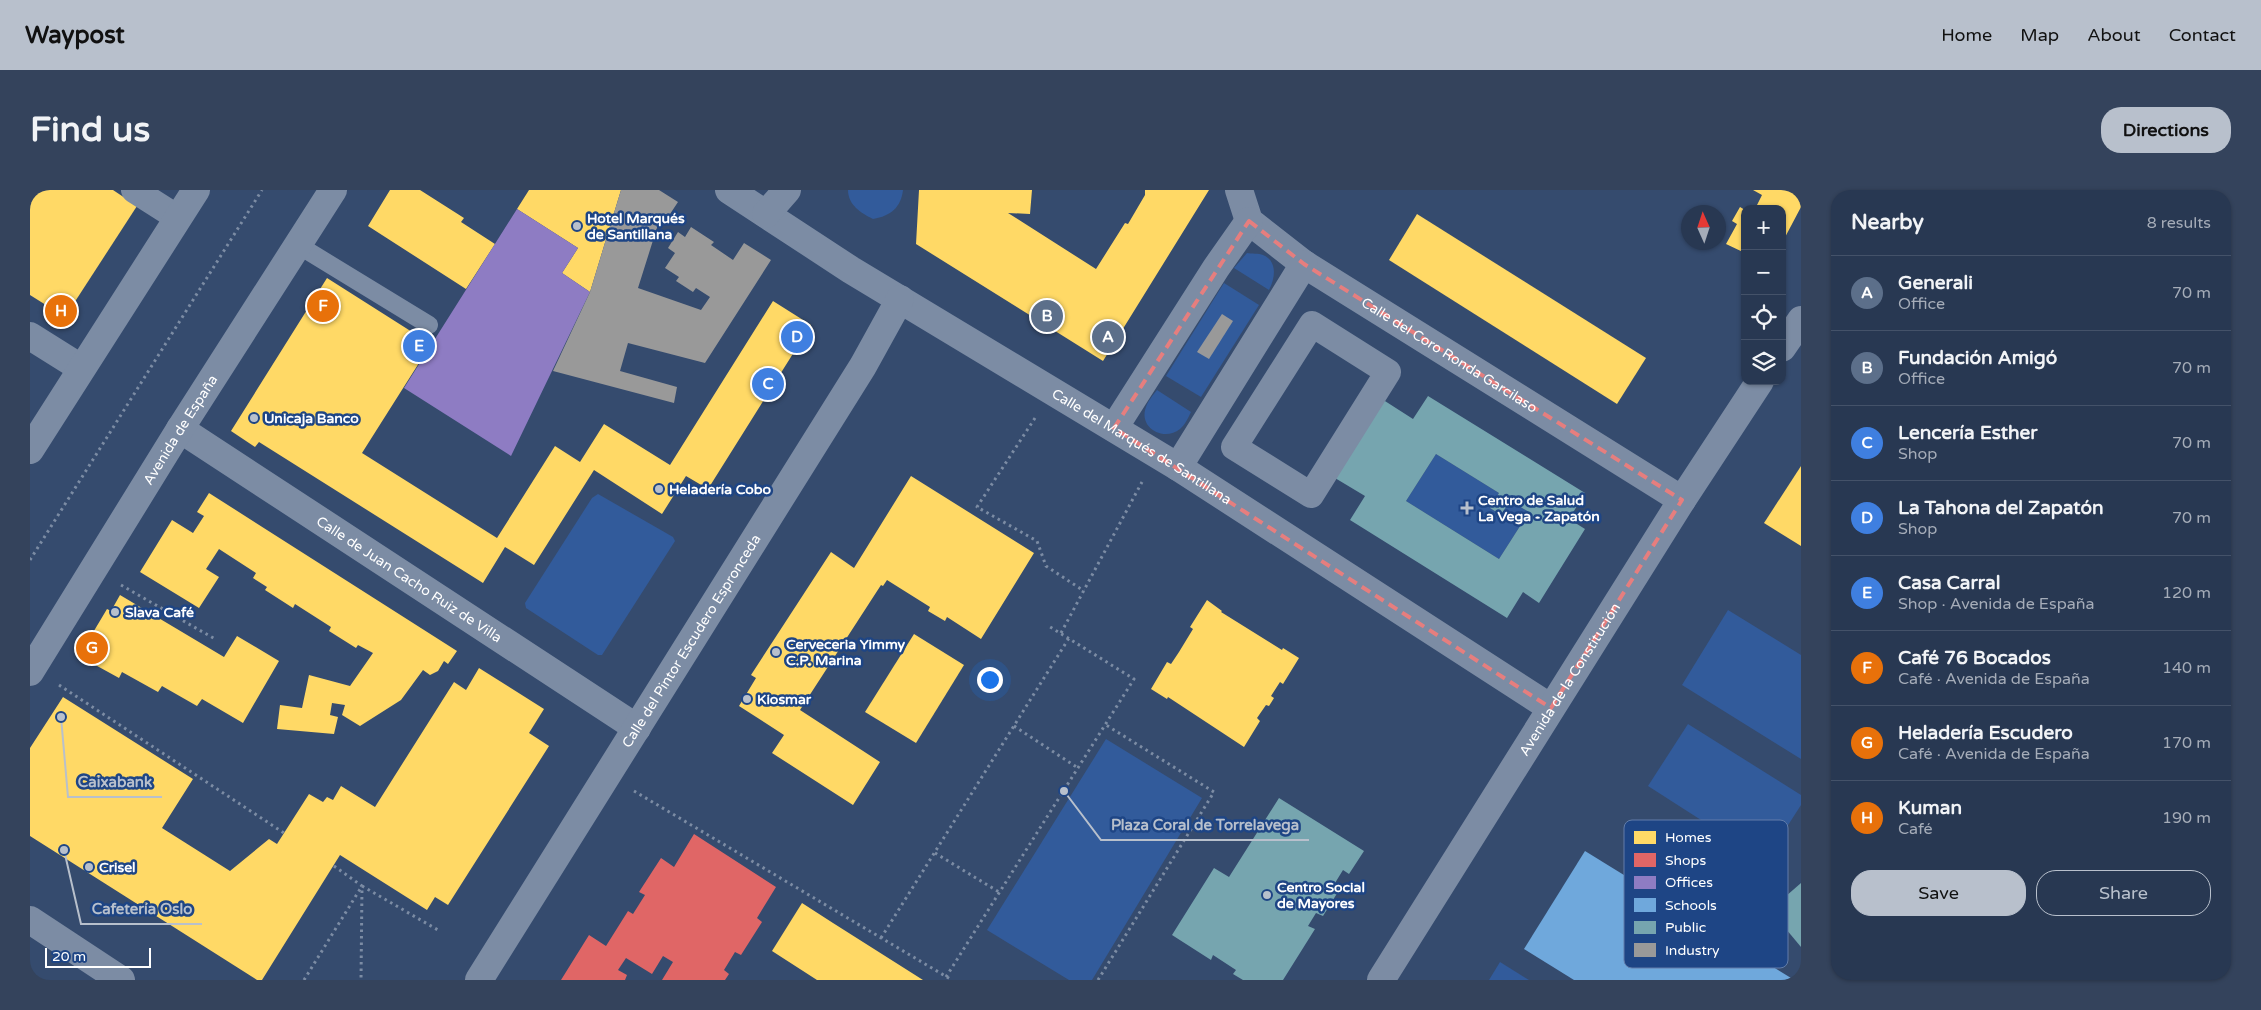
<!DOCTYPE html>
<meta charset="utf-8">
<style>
:root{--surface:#283852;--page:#34435c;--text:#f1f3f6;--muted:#a5acb8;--line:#445269;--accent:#b8c0cc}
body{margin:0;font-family:"Varela Round",sans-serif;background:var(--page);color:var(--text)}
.controls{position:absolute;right:15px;top:15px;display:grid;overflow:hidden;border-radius:10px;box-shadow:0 1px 4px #0004}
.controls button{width:45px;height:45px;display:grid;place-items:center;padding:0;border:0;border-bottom:1px solid var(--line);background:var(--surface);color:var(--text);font:25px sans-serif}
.compass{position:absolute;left:1651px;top:15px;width:45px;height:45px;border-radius:50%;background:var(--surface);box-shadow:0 1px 4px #0004;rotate:357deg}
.scale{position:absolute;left:15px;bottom:12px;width:106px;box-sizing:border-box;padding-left:5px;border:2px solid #fff;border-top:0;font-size:14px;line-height:18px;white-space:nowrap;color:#fff;-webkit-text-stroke:4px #1e4585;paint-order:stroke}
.you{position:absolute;left:959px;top:489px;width:18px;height:18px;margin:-12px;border:4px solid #fff;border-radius:50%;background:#1a73e8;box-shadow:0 0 0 8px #1a73e833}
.badge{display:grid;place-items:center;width:32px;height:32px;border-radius:50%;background:var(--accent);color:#fff;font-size:16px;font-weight:700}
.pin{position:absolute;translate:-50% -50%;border:2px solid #fff;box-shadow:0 1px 5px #0006}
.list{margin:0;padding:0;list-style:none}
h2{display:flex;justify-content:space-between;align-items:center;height:65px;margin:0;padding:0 20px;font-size:21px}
h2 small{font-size:16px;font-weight:400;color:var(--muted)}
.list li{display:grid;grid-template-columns:32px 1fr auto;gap:15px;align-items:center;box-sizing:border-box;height:75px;padding:0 20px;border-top:1px solid var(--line)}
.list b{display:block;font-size:19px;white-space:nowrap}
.list p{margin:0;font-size:16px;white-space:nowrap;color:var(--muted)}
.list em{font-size:16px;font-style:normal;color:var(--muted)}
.actions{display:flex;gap:10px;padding:15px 20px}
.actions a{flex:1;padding:11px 0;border:1px solid var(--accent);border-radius:20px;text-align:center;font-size:18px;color:var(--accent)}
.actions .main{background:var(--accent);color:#111}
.icon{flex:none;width:28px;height:28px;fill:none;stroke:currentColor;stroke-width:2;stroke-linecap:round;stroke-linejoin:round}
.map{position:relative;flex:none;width:1771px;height:790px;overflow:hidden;border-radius:20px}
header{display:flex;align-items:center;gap:30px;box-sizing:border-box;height:70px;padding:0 25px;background:var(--accent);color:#111}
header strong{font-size:24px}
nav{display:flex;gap:28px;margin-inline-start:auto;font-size:18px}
.intro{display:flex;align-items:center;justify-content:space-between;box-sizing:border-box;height:120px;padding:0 30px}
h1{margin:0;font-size:35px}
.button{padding:12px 22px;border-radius:20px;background:var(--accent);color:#111;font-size:18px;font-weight:700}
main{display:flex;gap:30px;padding:0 30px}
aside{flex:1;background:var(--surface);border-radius:20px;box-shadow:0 1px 4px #0004}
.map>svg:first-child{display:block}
.green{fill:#325b9b}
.homes{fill:#ffd966}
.shops{fill:#e06666}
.offices{fill:#8e7cc3}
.schools{fill:#6fa8dc}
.public{fill:#76a5af;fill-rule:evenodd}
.industry{fill:#999}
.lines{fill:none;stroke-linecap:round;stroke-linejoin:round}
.path{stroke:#7c8ca4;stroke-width:3;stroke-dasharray:2.5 4;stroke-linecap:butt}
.service{stroke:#7c8ca4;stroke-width:18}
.pedestrian{stroke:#7c8ca4;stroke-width:26}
.minor{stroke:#7c8ca4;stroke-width:28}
.marked{fill:none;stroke:#e67e7e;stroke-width:4;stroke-dasharray:10 6;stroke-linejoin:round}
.poi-dot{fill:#b8c0cc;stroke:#1e4585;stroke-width:2}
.labels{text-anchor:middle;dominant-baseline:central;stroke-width:5;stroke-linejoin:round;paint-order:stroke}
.poi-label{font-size:14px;font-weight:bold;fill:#fff;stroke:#1e4585;text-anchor:start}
.street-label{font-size:14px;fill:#fff;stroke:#1e4585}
.key{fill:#1e4585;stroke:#627daa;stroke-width:1}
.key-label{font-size:14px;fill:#fff}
.leader{fill:none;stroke:#b8c0cc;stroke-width:2}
.callout-dot{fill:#b8c0cc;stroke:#1e4585;stroke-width:2}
.callout-label{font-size:15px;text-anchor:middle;font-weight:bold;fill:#b8c0cc;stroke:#1e4585;stroke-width:5;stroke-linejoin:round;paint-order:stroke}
</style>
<header>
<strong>Waypost</strong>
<nav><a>Home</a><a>Map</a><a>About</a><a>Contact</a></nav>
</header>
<div class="intro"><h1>Find us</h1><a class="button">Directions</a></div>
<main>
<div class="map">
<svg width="1771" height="790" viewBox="0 0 1771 790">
<rect width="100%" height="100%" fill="#354b6e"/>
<g class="green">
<path d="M818 0H873C871 17 861 26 843 29 831 23 818 15 818 0Z"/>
<path d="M1217 63C1221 64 1229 63 1233 65 1248 71 1245 89 1239 100L1204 78Z"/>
<polygon points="1194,93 1229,115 1171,207 1136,186"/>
<path d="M1127 200 1161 222C1158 228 1155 235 1150 239 1134 252 1108 238 1116 217 1118 211 1123 205 1127 200Z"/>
<polygon points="1406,264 1469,303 1460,318 1471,325 1480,311 1499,322 1469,369 1376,311"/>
<polygon points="568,304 643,347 645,351 572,465 568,465 496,418 495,413 562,308"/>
<polygon points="1698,420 1771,465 1771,569 1652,495"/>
<polygon points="1658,534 1771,605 1771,615 1735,671 1618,596"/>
<polygon points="1076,549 1172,608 1062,790 1039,790 957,740"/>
<polygon points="1470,772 1499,790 1459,790"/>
</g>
<g class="homes">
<polygon points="0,0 83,0 107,16 35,127 0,105"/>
<polygon points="360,0 390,0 434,28 431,32 465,54 436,99 338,36"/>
<polygon points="499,0 591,0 560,102 532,83 548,58 487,19"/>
<polygon points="889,0 1002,0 1000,24 978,23 1066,79 1095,33 1098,34 1115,5 1115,0 1179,0 1073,171 886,54"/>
<polygon points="1723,0 1771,0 1771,17 1752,53 1752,19 1725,19 1732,5"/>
<polygon points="1710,17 1715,20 1715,63 1696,54 1707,34 1702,31"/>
<polygon points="1387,24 1616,168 1587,214 1359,70"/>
<polygon points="297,88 401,154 332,263 467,348 525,256 550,272 574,234 640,275 743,111 781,135 678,299 656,286 632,324 564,280 504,375 475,357 453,393 229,252 225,257 201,241"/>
<polygon points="1771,276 1771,356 1734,333"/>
<polygon points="881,286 1004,363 951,449 917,427 915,431 898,421 900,417 857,390 853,396 851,395 770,520 850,572 823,615 742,563 754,545 709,516 726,488 721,485 801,362 824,378"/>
<polygon points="179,303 427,461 418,474 414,471 408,481 400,485 393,480 371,510 330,536 312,525 315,515 302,513 300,525 308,527 304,544 247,539 250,515 272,518 279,485 320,496 343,463 328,455 326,458 299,441 301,437 265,414 263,418 235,400 237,397 223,388 226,383 189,359 176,379 189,387 169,418 110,382 142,330 163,343 174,326 167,322"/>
<polygon points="90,405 194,467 207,446 249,471 213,533 172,509 167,516 132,496 128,502 92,482 89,488 49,466 77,419 81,421"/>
<polygon points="1177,410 1192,421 1191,422 1252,460 1253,458 1269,468 1253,494 1250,492 1241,506 1244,508 1239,516 1236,515 1227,528 1230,531 1214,557 1138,507 1137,509 1121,499 1137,472 1141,474 1149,462 1163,439 1160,437"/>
<polygon points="884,444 934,475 886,553 835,522"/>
<polygon points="449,478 514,519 499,543 519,556 418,715 405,707 397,720 310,665 232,790 227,790 0,646 0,558 33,507 163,589 132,638 200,681 239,649 247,654 279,604 293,612 297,607 303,610 311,596 345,617 424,492 436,500"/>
<polygon points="772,713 803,733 893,790 787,790 742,761"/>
</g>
<polygon class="shops" points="664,644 746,697 727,728 732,732 711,765 705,762 694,780 699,784 695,790 632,790 643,772 633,766 622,784 596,768 588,780 597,785 595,790 531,790 559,745 576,756 598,721 603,724 615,705 609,702 631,668 644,677"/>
<polygon class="offices" points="487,19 548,58 532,83 560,102 481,266 374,198"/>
<polygon class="schools" points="1555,661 1761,788 1760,790 1544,790 1494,759"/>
<g class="public">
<path d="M1344 204 1383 229 1398 206 1555 303 1539 329 1555 339 1509 413 1493 402 1477 428 1320 330 1335 306 1295 282ZM1406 264 1469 303 1460 318 1471 325 1480 311 1499 322 1469 369 1376 311Z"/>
<polygon points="1249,608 1334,661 1319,684 1313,680 1305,693 1311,697 1293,726 1286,723 1278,736 1285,739 1253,790 1213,790 1203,784 1206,780 1183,765 1181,770 1142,745 1184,678 1199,687"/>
<polygon points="1771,693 1771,757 1740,720"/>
</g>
<g class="industry">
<polygon points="591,0 629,0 648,12 638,27 631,25 608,98 671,120 680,107 666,98 663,102 646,91 649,87 635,78 645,63 638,58 648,42 655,47 661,37 684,52 681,55 703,70 714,53 741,70 675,173 598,153 590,181 647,197 644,213 523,181 560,102"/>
<polygon points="1192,124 1203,131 1179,169 1167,162"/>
</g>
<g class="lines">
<g class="path">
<polyline points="1005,228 947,317 1007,351 1016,376 1054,401"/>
<polyline points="0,370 232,0"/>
<polyline points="91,395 185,449"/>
<polyline points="1031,443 1112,292"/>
<polyline points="29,495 254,643"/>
<polyline points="984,536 1048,578"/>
<polyline points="604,601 922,790"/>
<polyline points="905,663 969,702"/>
<polyline points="304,676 332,696 331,790"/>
<polyline points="851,748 1039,448"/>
<polyline points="916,787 1104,489 1017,435"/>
<polyline points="274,790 332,696 408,740"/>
<polyline points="1068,790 1184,602 1076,535"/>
</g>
<polyline class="service" points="268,55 399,135"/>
<g class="pedestrian">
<polyline points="104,0 148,28"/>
<polygon points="1282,134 1358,182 1281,305 1204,257"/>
</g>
<g class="minor">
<path id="s1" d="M699 0 821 80 1148 277 1521 518"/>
<path id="s2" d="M1209 0 1219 31 1274 74 1652 310"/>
<polyline points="736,24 757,0"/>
<polyline points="0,146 51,178"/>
<polyline points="1752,158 1771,130"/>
<polyline points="1084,238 1186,78 1219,31"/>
<path id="s3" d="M150 239 607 538"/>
<polyline points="0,260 166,0"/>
<polyline points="1148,277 1274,74"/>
<path id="s4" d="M0 482 150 239 303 0"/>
<polyline points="0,730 91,790"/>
<path id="s5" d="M449 790 833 176 870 109"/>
<path id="s6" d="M1351 790 1652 310 1730 191"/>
</g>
</g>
<path class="marked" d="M1219 31 1274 74 1652 310 1521 518 1084 238Z"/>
<g class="poi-dot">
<circle cx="547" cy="36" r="5"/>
<circle cx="224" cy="228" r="5"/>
<circle cx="629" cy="299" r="5"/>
<path d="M1434.5 310.5h5v5h5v5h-5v5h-5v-5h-5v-5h5z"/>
<circle cx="85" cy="422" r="5"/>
<circle cx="746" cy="462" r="5"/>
<circle cx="717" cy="509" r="5"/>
<circle cx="59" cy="677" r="5"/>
<circle cx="1237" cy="705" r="5"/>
</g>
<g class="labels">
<g class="poi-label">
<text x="557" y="28">Hotel Marqués<tspan x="557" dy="16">de Santillana</tspan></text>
<text x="234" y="228">Unicaja Banco</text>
<text x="639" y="299">Heladería Cobo</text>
<text x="1448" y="310">Centro de Salud<tspan x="1448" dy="16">La Vega - Zapatón</tspan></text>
<text x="95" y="422">Slava Café</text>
<text x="756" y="454">Cerveceria Yimmy<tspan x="756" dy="16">C.P. Marina</tspan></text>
<text x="727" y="509">Kiosmar</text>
<text x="69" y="677">Crisel</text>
<text x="1247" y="697">Centro Social<tspan x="1247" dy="16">de Mayores</tspan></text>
</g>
<g class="street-label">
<text stroke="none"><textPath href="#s2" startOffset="274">Calle del Coro Ronda Garcilaso</textPath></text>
<text stroke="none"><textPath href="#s4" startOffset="285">Avenida de España</textPath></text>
<text stroke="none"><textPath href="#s1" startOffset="486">Calle del Marqués de Santillana</textPath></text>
<text stroke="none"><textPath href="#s3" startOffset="274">Calle de Juan Cacho Ruiz de Villa</textPath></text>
<text stroke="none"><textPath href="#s5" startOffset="400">Calle del Pintor Escudero Espronceda</textPath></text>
<text stroke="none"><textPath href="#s6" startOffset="355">Avenida de la Constitución</textPath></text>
</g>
</g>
<rect x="1594" y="630" width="164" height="148" rx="8" class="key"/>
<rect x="1604" y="641" width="22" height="13" fill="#ffd966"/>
<rect x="1604" y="663" width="22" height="14" fill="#e06666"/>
<rect x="1604" y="686" width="22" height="13" fill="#8e7cc3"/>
<rect x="1604" y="708" width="22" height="14" fill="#6fa8dc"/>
<rect x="1604" y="731" width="22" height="13" fill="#76a5af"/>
<rect x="1604" y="753" width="22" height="14" fill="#999"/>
<g class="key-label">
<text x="1635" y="652">Homes</text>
<text x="1635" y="675">Shops</text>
<text x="1635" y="697">Offices</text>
<text x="1635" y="720">Schools</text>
<text x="1635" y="742">Public</text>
<text x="1635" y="765">Industry</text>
</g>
<path class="leader" d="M31 527L38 607H132M1034 601L1071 650H1279M34 660L51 734H172"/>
<g class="callout-dot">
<circle cx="31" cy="527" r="5"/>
<circle cx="1034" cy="601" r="5"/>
<circle cx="34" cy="660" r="5"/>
</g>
<g class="callout-label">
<text x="85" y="597">Caixabank</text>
<text x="1175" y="640">Plaza Coral de Torrelavega</text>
<text x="112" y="724">Cafetería Oslo</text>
</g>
</svg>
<div class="controls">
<button>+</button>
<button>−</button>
<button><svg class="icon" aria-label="locate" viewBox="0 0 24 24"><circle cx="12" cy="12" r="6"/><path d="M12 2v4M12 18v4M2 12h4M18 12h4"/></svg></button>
<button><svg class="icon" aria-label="layers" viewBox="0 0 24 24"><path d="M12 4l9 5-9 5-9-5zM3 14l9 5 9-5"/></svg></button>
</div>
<svg class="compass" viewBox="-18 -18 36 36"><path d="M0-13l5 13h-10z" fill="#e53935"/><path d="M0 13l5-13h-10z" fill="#a5acb8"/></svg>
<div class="scale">20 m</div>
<div class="you"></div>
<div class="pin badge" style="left:1078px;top:147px;background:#5c6f8a">A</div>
<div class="pin badge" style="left:1017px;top:126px;background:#5c6f8a">B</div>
<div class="pin badge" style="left:738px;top:194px;background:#3f7fe0">C</div>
<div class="pin badge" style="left:767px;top:147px;background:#3f7fe0">D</div>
<div class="pin badge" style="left:389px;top:156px;background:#3f7fe0">E</div>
<div class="pin badge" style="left:293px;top:116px;background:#e8710a">F</div>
<div class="pin badge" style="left:62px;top:458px;background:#e8710a">G</div>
<div class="pin badge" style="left:31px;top:121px;background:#e8710a">H</div>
</div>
<aside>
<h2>Nearby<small>8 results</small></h2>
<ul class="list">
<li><span class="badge" style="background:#5c6f8a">A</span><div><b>Generali</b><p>Office</p></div><em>70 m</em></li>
<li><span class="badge" style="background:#5c6f8a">B</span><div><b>Fundación Amigó</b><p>Office</p></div><em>70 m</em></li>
<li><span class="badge" style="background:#3f7fe0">C</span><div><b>Lencería Esther</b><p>Shop</p></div><em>70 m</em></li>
<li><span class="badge" style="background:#3f7fe0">D</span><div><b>La Tahona del Zapatón</b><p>Shop</p></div><em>70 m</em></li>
<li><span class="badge" style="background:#3f7fe0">E</span><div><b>Casa Carral</b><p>Shop · Avenida de España</p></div><em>120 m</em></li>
<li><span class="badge" style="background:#e8710a">F</span><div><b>Café 76 Bocados</b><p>Café · Avenida de España</p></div><em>140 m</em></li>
<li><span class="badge" style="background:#e8710a">G</span><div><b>Heladería Escudero</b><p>Café · Avenida de España</p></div><em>170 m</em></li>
<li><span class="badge" style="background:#e8710a">H</span><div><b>Kuman</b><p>Café</p></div><em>190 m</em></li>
</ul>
<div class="actions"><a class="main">Save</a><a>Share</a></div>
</aside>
</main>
